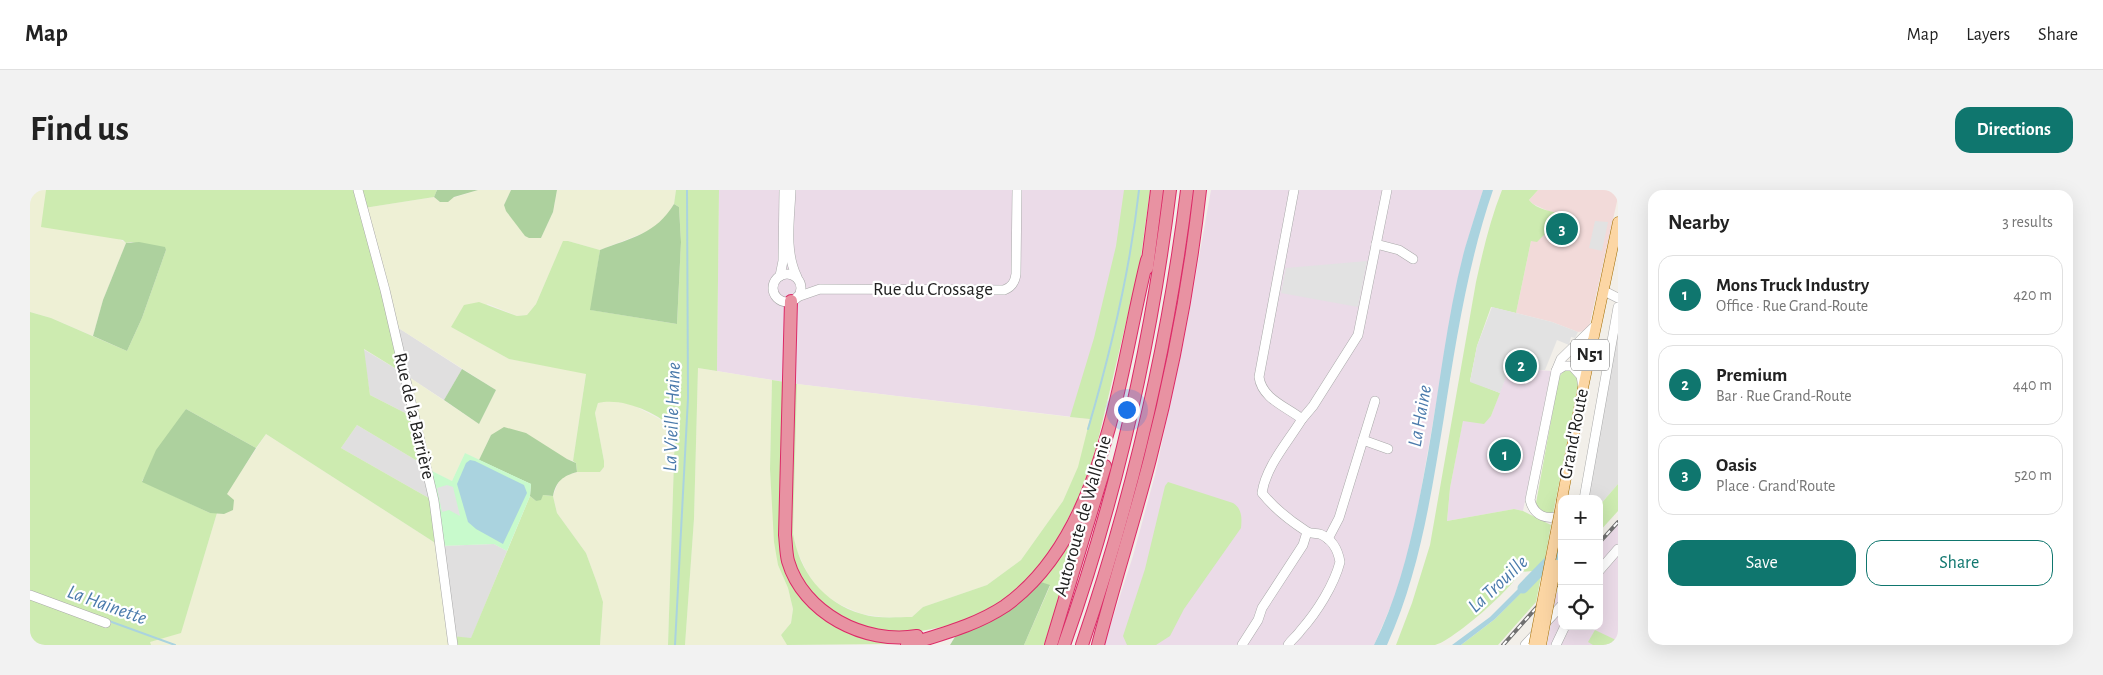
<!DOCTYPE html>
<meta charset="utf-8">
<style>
:root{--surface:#fff;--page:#f2f2f2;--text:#222;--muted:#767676;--line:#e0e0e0;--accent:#0f766e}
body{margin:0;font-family:"Alegreya Sans",sans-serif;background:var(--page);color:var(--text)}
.controls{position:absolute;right:15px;bottom:15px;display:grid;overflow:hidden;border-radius:10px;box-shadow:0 5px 20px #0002}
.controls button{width:45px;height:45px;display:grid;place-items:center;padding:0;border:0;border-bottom:1px solid var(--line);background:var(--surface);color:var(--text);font:25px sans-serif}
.you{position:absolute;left:1096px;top:219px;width:18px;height:18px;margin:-12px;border:4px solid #fff;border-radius:50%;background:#1a73e8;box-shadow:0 0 0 8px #1a73e833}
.badge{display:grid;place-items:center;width:32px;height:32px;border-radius:50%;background:var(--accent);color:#fff;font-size:16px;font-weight:700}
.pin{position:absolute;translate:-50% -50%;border:2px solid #fff;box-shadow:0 1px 5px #0006}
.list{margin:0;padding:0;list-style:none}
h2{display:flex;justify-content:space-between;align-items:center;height:65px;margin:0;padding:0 20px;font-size:21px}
h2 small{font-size:16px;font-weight:400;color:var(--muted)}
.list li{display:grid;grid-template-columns:32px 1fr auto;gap:15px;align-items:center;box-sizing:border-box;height:80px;margin:0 10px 10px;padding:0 10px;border:1px solid var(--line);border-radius:15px}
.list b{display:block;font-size:19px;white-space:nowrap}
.list p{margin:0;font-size:16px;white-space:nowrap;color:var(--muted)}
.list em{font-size:16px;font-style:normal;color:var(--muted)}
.actions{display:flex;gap:10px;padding:15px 20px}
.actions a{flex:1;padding:11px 0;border:1px solid var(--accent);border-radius:15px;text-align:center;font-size:18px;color:var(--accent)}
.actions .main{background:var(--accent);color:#fff}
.icon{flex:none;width:28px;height:28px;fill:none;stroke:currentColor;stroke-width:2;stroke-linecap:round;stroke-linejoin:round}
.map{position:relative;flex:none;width:1588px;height:455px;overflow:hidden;border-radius:15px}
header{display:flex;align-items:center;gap:30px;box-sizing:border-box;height:70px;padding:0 25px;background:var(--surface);border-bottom:1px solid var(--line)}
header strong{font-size:24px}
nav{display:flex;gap:28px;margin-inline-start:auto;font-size:18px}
.intro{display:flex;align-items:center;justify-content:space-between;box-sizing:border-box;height:120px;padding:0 30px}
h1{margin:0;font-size:35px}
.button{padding:12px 22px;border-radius:15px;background:var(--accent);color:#fff;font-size:18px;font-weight:700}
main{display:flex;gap:30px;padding:0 30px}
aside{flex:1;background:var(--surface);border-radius:15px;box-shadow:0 5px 20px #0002}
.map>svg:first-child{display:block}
.residential{fill:#e0dfdf}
.commercial{fill:#f2dad9}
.industrial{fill:#ebdbe8}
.farmland{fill:#eef0d5}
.grass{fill:#cdebb0}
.forest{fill:#add19e}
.park{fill:#c8facc}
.parking{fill:#e2e2e2}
.water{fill:#aad3df}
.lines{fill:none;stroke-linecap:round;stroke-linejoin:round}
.stream{stroke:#aad3df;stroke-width:2}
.river{stroke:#aad3df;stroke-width:11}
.minor-casing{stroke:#a9a9a9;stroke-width:10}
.major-casing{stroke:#a06b00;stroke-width:11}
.highway-casing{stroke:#dc2a67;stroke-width:14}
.minor{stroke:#fff;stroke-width:9}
.major{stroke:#fcd6a4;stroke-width:10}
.highway{stroke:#e892a2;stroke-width:12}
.rail-casing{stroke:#707070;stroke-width:4}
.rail{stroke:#fff;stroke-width:2;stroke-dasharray:5.5;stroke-linecap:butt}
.major-bridge-casing{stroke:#a06b00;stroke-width:11;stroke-linecap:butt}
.major-bridge{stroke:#fcd6a4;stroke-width:10}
.labels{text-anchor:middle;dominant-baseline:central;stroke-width:4.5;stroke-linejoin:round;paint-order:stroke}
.shield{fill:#fff;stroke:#646464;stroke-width:1}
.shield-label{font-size:18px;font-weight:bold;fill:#222}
.street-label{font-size:19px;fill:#222;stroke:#fff}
.water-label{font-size:20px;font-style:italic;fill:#4a7aab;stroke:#fff}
</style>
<header>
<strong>Map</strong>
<nav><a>Map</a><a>Layers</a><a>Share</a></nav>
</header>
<div class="intro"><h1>Find us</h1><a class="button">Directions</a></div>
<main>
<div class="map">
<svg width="1588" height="455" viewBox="0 0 1588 455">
<rect width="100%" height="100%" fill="#f2efe9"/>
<g class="residential">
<polygon points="1588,138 1588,294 1569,316 1569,309 1554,309"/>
<polygon points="370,139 432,179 414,210 374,184 385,228 340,205 333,159 373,183 364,141"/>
<polygon points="327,235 389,272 395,272 404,311 311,258"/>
<polygon points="464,354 477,361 441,449 422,446 410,356"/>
</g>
<polygon class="commercial" points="1508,0 1588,0 1588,7 1559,137 1554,141 1548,142 1522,132 1486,123 1501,51 1535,24 1518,21 1503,14 1499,10"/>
<g class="industrial">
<polygon points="689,0 1120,0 1060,229 767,194 687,181"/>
<polygon points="1181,0 1453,0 1435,59 1419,140 1386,329 1377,369 1366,404 1344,455 1074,455 1103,366 1125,285 1155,145"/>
<polygon points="1482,170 1508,180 1521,181 1493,321 1484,319 1417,331 1420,298 1433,230 1461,226"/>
<polygon points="1588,335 1588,455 1517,455 1526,404 1532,398 1532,436 1569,436 1569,356"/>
</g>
<g class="farmland">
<polygon points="0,0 16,0 16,8 96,53 73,110 63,146 21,128 0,122"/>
<polygon points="448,0 481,0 474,15 511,48 523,22 527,0 646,0 644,14 636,27 621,40 570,60 538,51 533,52 506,114 497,125 487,126 458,114 421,137 479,169 556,183 543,271 461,245 449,270 435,263 422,291 396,278 373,183 449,234 466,200 370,139 364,141 334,18 404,7 410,12"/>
<polygon points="668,178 742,190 740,279 742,308 748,375 758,398 763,419 761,433 751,445 757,455 655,455 664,329"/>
<polygon points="767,194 1040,227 1060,229 1049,277 1033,311 991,370 957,395 893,417 882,427 853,427 832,424 811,415 795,405 786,396 777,382 766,359 763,343"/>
<polygon points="575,211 585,211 601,214 639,234 645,240 638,455 570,455 573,412 567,393 556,363 527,323 525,314 523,306 528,293 532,287 547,282 570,282 574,277 574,271 565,223 568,213"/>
<polygon points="236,244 410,356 423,455 121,455 119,452 151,442 187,323 194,324 196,304"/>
</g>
<g class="grass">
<polygon points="16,0 407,0 404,7 334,18 373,183 334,159 340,205 385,228 395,272 389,272 327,235 311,258 404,311 410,356 236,244 226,258 156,219 112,291 180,323 187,323 151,443 120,452 121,455 0,455 0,122 21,128 97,161 112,128 136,60 101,52 96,53 93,50 11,37"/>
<path d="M646 0H689L687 181 668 178 664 329 655 455H638L645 240C628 223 593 207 568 213L565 223 574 271V277L570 282H547L546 273 543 271 556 184 479 169 421 137 434 115 449 112 487 126 497 125 506 114 533 51H538L570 60 561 120 647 134 651 52 649 17 644 14Z"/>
<path d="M1094 0H1120L1110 74 1063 271 1052 301 1029 346 1005 382 975 409 951 423 922 435 876 444 823 435 797 419 775 395 765 377 761 360V193L767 194 763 343C769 381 793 413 832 424 847 429 866 427 882 427L893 417 957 395 991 370 1033 311 1048 277 1060 229 1040 227 1064 148 1086 56Z"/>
<path d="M1472 0H1508L1499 10C1507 20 1523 22 1535 24L1507 52 1501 51 1486 123 1461 117 1447 156 1440 191 1470 203 1461 226 1454 234 1433 231 1420 298 1417 331 1484 319 1493 321 1521 335 1514 374 1503 381 1489 382C1484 398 1421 452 1405 455 1393 455 1378 455 1366 455L1382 413 1400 355 1446 92C1453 61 1460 30 1472 0Z"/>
<path d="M1539 180 1547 187 1548 196 1523 324C1514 324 1510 321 1506 313L1529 187 1534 181Z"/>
<polygon points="742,190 755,192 752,354 786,419 864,452 862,454 757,455 751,445 761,433 763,419 758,398 748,375 744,352 740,279"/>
<polygon points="1070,280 1014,455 994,455 1020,396 1008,391"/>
<path d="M1138 292 1203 313C1212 319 1212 327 1211 338L1154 419 1140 446 1126 455H1097L1093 446 1115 379 1135 296Z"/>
<polygon points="1588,294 1588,321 1569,342 1569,316"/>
<polygon points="513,305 523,306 527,323 556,363 567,393 573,412 570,455 423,455 422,446 441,448 500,306 506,311"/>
<polygon points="1512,381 1506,412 1468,455 1431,455 1465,429"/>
<polygon points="1565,440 1588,451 1588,455 1563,455 1558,452"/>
</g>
<g class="forest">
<polygon points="407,0 448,0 424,7 418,12 410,12 404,7"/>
<polygon points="481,0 527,0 523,22 511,48 499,48 495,46 476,21 474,15"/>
<path d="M644 14 649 17 651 52 647 134 560 120 570 60C601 48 626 44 644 14Z"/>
<polygon points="109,52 135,57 136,60 112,128 97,161 63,146 73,110 96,53"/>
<polygon points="432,179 466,200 449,234 414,210"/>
<polygon points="156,219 226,258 197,304 204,310 203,320 194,324 180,323 112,292 126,260"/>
<path d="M474 237 496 243 537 269 546 273 547 282C533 286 526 291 523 306L513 305 511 310 506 311 500 306 501 294 449 270 461 245Z"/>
<polygon points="1008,391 1020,395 994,455 920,455 928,442"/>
</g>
<polygon class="park" points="435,263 501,294 500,306 477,361 464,354 410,356 396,278 422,291"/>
<g class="parking">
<polygon points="1565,31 1578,32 1572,61 1559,58"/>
<polygon points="1337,71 1328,117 1251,103 1256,78"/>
<polygon points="1462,117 1522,132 1548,142 1545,148 1541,147 1539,155 1527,150 1515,180 1508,180 1482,171 1470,203 1440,192 1447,156"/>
<polygon points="417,295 423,297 430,326 419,320 412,322 407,298"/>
</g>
<g class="water">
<path d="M1453 0H1463C1438 73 1426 150 1414 227 1401 305 1390 382 1357 455H1344C1374 394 1386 329 1398 263 1410 195 1417 125 1435 58 1441 38 1447 19 1453 0Z"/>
<polygon points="440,270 445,271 494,295 497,303 473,354 446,339 438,332 427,294 436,273"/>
<polygon points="1503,384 1501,393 1465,429 1431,455 1422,455 1460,427"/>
</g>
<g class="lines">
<g class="stream">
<path d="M1058 239C1081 161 1100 81 1109 0"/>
<polyline points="79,431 145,455"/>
<polyline points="645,455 658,208 657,0"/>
</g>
<polyline class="river" points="1493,398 1532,358"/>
<defs>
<g id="minor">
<polyline points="328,0 355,100 404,311 423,455"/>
<path d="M761 0C760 28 754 61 767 87"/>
<polyline points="1346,54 1369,60 1383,69"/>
<circle cx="757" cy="98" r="14"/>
<polyline points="750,86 753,71 754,0"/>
<polyline points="1578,103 1588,108"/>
<path d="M767 107 790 99 974 100C982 97 985 92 986 84L987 0"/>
<polyline points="1526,181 1534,176 1542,176 1551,186 1553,197"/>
<polyline points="1272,229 1283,216 1328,145 1357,0"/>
<polyline points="1333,250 1358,259"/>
<polyline points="1554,309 1588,117"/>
<path d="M1532 325C1517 331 1504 326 1500 310L1526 181 1531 169 1566 135"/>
<polyline points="1298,349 1309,328 1345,211"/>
<polyline points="1569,381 1588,359"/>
<polyline points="0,405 76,433"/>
<polyline points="1212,455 1228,430 1232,418 1273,355 1277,342"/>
<path d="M1258 455C1262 449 1267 446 1271 440 1287 422 1304 395 1310 372 1308 360 1302 349 1290 344 1286 343 1280 344 1276 341 1259 330 1244 318 1232 303 1236 276 1258 252 1272 229 1257 217 1232 209 1229 187L1264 0"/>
<polyline points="1495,455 1532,415"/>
<polyline points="1526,455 1535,436"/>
</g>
<polyline id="major" points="1532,309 1553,198 1588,32"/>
<g id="highway">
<polyline points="1117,78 1127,0"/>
<path d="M761 111 755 345C756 353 756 363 758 371 773 423 835 455 887 446"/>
<path d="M877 455C911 444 945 436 975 416 1076 344 1089 181 1117 70"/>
<polyline points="1021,455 1075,276"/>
<path d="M1034 455C1086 308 1121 154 1140 0"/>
<path d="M1052 455C1102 308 1138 155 1157 0"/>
<path d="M1068 455C1084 393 1104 331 1120 269 1143 180 1160 90 1170 0"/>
</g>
</defs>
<use href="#minor" class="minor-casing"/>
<use href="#major" class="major-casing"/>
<use href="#highway" class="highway-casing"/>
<use href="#minor" class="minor"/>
<use href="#major" class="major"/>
<use href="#highway" class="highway"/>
<defs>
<g id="rail">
<polyline points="1569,353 1588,332"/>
<polyline points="1473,455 1532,389"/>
</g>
</defs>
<use href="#rail" class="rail-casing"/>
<use href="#rail" class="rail"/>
<defs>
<g id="major-bridge">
<polyline points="1504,455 1532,310"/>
<polyline points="1511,455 1526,375"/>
</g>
</defs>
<use href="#major-bridge" class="major-bridge-casing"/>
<use href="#major-bridge" class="major-bridge"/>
</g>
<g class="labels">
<rect class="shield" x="1541" y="149.5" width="38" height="31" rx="4"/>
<g class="shield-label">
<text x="1560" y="165">N51</text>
</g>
<g class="street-label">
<text x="903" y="99">Rue du Crossage</text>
<text transform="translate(384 226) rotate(77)">Rue de la Barrière</text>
<text transform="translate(1544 244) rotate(-79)">Grand'Route</text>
<text transform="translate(1053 326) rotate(-74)">Autoroute de Wallonie</text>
</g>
<g class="water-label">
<text transform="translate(1390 226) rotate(-80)">La Haine</text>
<text transform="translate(642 227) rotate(-88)">La Vieille Haine</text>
<text transform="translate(1468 394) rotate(-43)">La Trouille</text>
<text transform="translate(77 415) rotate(20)">La Hainette</text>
</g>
</g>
</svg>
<div class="controls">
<button>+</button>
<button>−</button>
<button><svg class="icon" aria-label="locate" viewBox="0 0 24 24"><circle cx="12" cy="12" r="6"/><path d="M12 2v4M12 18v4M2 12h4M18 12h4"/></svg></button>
</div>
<div class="you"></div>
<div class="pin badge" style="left:1475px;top:265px">1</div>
<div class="pin badge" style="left:1491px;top:176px">2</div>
<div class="pin badge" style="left:1532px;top:39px">3</div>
</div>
<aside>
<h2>Nearby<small>3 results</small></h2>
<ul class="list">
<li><span class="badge">1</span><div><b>Mons Truck Industry</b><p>Office · Rue Grand-Route</p></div><em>420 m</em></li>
<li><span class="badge">2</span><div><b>Premium</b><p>Bar · Rue Grand-Route</p></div><em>440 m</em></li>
<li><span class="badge">3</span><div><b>Oasis</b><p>Place · Grand'Route</p></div><em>520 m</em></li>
</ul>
<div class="actions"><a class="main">Save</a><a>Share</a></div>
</aside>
</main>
